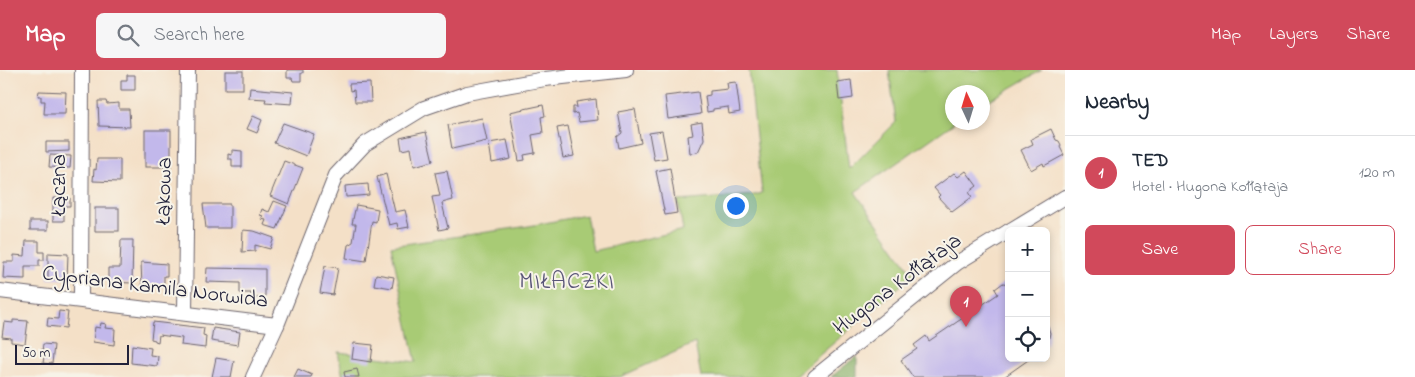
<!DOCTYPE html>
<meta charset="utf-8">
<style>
:root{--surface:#fff;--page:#f6f6f7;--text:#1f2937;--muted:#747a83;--line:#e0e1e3;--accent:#d1495b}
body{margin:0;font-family:"Indie Flower",sans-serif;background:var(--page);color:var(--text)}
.controls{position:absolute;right:15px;bottom:15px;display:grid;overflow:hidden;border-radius:8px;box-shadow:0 2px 8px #0003}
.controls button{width:45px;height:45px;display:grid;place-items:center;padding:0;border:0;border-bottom:1px solid var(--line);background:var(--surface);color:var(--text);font:25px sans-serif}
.compass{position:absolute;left:945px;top:15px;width:45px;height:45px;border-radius:50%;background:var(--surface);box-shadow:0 2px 8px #0003;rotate:356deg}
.scale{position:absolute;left:15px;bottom:12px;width:114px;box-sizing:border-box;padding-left:5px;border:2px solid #22223b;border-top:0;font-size:14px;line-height:18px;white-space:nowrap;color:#22223b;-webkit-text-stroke:4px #f7f3e8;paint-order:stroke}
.you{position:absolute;left:735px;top:135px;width:18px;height:18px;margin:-12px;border:4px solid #fff;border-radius:50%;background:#1a73e8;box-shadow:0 0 0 8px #1a73e833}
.badge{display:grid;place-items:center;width:32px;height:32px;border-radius:50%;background:var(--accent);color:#fff;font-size:16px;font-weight:700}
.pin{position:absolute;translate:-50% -41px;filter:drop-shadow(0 1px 2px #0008)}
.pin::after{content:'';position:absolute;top:26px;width:18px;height:15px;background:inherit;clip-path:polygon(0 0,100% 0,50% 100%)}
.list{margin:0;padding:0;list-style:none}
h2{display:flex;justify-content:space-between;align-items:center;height:65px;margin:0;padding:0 20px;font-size:21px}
h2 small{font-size:16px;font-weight:400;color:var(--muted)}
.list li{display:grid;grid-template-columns:32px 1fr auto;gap:15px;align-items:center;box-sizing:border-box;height:75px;padding:0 20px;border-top:1px solid var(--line)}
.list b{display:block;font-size:19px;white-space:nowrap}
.list p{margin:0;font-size:16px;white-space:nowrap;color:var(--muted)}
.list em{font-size:16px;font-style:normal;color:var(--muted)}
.actions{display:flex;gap:10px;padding:15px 20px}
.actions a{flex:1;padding:11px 0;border:1px solid var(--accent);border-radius:8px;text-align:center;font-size:18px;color:var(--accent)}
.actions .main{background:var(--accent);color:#fff}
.icon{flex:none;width:28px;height:28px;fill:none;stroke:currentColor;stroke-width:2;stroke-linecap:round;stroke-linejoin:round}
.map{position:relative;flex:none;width:1065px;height:307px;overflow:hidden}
header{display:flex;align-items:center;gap:30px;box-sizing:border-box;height:70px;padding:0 25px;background:var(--accent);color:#fff}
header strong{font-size:24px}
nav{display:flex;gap:28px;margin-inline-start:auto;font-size:18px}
.search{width:350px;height:45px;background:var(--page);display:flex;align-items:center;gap:12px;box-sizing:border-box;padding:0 18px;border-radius:8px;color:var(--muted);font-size:19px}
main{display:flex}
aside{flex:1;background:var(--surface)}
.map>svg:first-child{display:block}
.green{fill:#a8cb74;stroke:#657658}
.forest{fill:#86af66;stroke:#546850}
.building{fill:#c2b8eb}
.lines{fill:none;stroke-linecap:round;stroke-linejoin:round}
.street-casing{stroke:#6c646c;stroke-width:16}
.street{stroke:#fff;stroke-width:14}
.labels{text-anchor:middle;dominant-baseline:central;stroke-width:4;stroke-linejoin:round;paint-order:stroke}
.street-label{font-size:22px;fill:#22223b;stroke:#f7f3e8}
.neighbourhood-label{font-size:24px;letter-spacing:1px;fill:#5a5679;stroke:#f7f3e8}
</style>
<header>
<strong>Map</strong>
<div class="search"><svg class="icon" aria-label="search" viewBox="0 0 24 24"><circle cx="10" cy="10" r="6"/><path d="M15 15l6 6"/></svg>Search here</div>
<nav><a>Map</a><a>Layers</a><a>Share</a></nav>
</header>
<main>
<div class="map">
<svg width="1065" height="307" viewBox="0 0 1065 307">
<rect width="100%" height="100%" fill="#f7f3e8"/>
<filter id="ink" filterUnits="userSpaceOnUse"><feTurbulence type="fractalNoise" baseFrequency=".02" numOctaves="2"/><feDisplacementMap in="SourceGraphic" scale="10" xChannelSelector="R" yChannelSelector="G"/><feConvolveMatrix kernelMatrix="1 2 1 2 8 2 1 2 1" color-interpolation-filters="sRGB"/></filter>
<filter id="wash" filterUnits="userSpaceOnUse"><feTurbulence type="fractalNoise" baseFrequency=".0096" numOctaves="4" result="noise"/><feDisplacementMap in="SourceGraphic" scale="20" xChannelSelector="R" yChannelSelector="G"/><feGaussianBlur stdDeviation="1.12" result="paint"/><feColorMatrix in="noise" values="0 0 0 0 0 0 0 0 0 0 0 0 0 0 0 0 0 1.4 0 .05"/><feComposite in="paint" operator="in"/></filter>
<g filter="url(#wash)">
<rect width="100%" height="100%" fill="#f4e0c7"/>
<polygon class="green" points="749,0 837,0 849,99 896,52 889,0 1042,0 983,34 982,22 952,22 952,52 954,53 855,122 913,205 794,307 701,307 695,273 620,307 343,307 338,282 416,292 391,176 529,156 586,145 593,181 683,160 678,131 755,125 762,123"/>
<polygon class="forest" points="857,286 857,307 831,307"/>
<g id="blocks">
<g class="building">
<polygon points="287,0 303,0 303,3 301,3 301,11 293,11 292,8 287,8"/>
<rect x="225" y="1" width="18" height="18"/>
<polygon points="127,5 135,5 135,20 121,20 121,10 127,10"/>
<polygon points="851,10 853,28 839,30 837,12"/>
<polygon points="736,12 740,42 729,44 728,37 713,39 713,41 707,42 705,26 710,25 710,21 728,19 727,13"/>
<polygon points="370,13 371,32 355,32 354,20 350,21 349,14"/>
<polygon points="250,18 293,22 292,34 265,32 266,29 249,28"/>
<polygon points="39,21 66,22 65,44 44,44 45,31 41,31 41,26 38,26"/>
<polygon points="698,22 701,44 668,49 665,26"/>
<polygon points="596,29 598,50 579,52 577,43 573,44 573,37 577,37 576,32"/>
<polygon points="98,31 106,31 107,34 119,33 119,39 129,39 130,57 99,56"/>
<polygon points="543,35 545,46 541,47 543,63 532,65 535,83 524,85 525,90 519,91 510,42"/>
<polygon points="635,39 641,73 619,78 617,67 622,63 618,42"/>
<polygon points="253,46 262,50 257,63 247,59"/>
<polygon points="482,48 487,71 452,79 448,55"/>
<polygon points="702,52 704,69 698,82 690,83 688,66 693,65 691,54"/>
<polygon points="283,53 314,64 306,86 274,73"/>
<polygon points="568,56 574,86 563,88 557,58"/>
<polygon points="1051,59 1056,70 1059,71 1061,75 1060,77 1064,85 1044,96 1043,93 1031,100 1021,80 1033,74 1031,69"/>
<rect x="145" y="60" width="26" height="37"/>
<polygon points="662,61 667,88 654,90 649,63"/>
<polygon points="426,62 433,91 414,96 411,78 402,80 400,68"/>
<polygon points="507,70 511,89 492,93 489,73"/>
<polygon points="46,72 69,72 69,81 46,82"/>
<polygon points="232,80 242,81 242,97 232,97 232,89 228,89 228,84 232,85"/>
<polygon points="50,85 71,86 70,98 49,97"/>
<polygon points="97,89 120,89 120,112 93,111 94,99 96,100"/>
<polygon points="284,91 303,98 289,134 270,126"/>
<polygon points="670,98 677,143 665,145 656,101"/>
<polygon points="447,101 453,130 442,133 448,158 439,160 432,127 440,126 435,103"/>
<polygon points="966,101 977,116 969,122 972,127 952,142 938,127 940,125 934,118 954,103 958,107"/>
<polygon points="386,104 395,142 405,140 409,157 398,159 397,153 389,155 377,107"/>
<polygon points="368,114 369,125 346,127 345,116"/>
<polygon points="53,128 70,128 70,136 64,136 64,151 53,151"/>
<polygon points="274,131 287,136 277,159 264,155 266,150 261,149 263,146 260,145 262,139 269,142"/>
<polygon points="203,134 230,134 230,158 206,158"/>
<polygon points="356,135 378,139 376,152 372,151 366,191 346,188 348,175 353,172 356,154 352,154"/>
<rect x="95" y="138" width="24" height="23"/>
<rect x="30" y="151" width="18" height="9"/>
<polygon points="243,160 254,161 274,168 270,179 255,175 255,181 242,182"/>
<polygon points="121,170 133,170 132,213 108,212 108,198 120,198"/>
<polygon points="26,171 39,171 39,182 44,182 44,190 39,190 39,196 25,196 25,209 3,208 4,192 14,192 14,185 25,186"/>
<polygon points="48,183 68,184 67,209 48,209"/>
<polygon points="141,192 167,194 167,206 164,206 164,216 142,217"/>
<polygon points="325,196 338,198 333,225 320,223"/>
<polygon points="207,198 265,199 265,228 251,228 251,223 240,223 240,213 206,212"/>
<polygon points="376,204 394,207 392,218 374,215"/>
<polygon points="1003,213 1009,214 1009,288 1031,288 1004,307 913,307 901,290 917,279 914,275 926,266 929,271 998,224 995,219"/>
<polygon points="59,241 68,242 66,258 47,256 48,248 58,249"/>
<polygon points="13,250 28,251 25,274 11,272 11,268 2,267 4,252 13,253"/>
<polygon points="1046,250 1050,263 1047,276 1046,275"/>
<polygon points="153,252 204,258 203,265 206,266 205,278 181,275 182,268 159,265 158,272 155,271 155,270 151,269"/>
<polygon points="101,253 106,254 105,258 115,259 114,275 93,272 95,257 100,258"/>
<polygon points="213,258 240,262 238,275 211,271"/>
<polygon points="354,273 373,275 371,292 352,289"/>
<polygon points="43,274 54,275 52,294 43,293 45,281 42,281"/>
<polygon points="132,275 151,278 150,285 158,286 157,296 131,293"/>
<polygon points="216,288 234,291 231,307 212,307"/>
<polygon points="298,299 312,305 311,307 294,307"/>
<polygon points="357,299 359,307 345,307 344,302"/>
</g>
</g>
</g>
<g filter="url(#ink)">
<use href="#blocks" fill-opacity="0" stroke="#6c646c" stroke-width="1"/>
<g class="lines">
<defs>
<g id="street">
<polyline points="1009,161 1065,127"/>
<polyline points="0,221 277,255"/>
<polyline points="81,230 82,0"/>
<polyline points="185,243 188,0"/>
<polyline points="253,307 277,255 336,105 365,74 424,38 467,23 545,9 626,0"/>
<polyline points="815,307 957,193 1009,161"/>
</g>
</defs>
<use href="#street" class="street-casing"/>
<use href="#street" class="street"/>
</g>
</g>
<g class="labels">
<g class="street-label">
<text transform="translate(60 115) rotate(-90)">Łączna</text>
<text transform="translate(165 121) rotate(-89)">Łąkowa</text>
<text transform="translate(898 215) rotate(-37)">Hugona Kołłątaja</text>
<text transform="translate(155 218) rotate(7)">Cypriana Kamila Norwida</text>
</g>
<g class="neighbourhood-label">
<text x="567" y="212">MIŁACZKI</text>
</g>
</g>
</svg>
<div class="controls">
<button>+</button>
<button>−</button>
<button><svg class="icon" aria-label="locate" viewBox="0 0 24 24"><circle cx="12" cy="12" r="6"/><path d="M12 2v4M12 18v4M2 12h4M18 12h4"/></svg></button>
</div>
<svg class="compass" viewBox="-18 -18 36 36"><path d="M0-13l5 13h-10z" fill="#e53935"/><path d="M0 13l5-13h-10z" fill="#747a83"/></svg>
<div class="scale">50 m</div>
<div class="you"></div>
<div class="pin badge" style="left:966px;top:257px">1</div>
</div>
<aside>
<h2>Nearby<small></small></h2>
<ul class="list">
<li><span class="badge">1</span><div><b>TED</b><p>Hotel · Hugona Kołłątaja</p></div><em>120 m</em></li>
</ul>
<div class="actions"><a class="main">Save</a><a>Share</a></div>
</aside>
</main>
